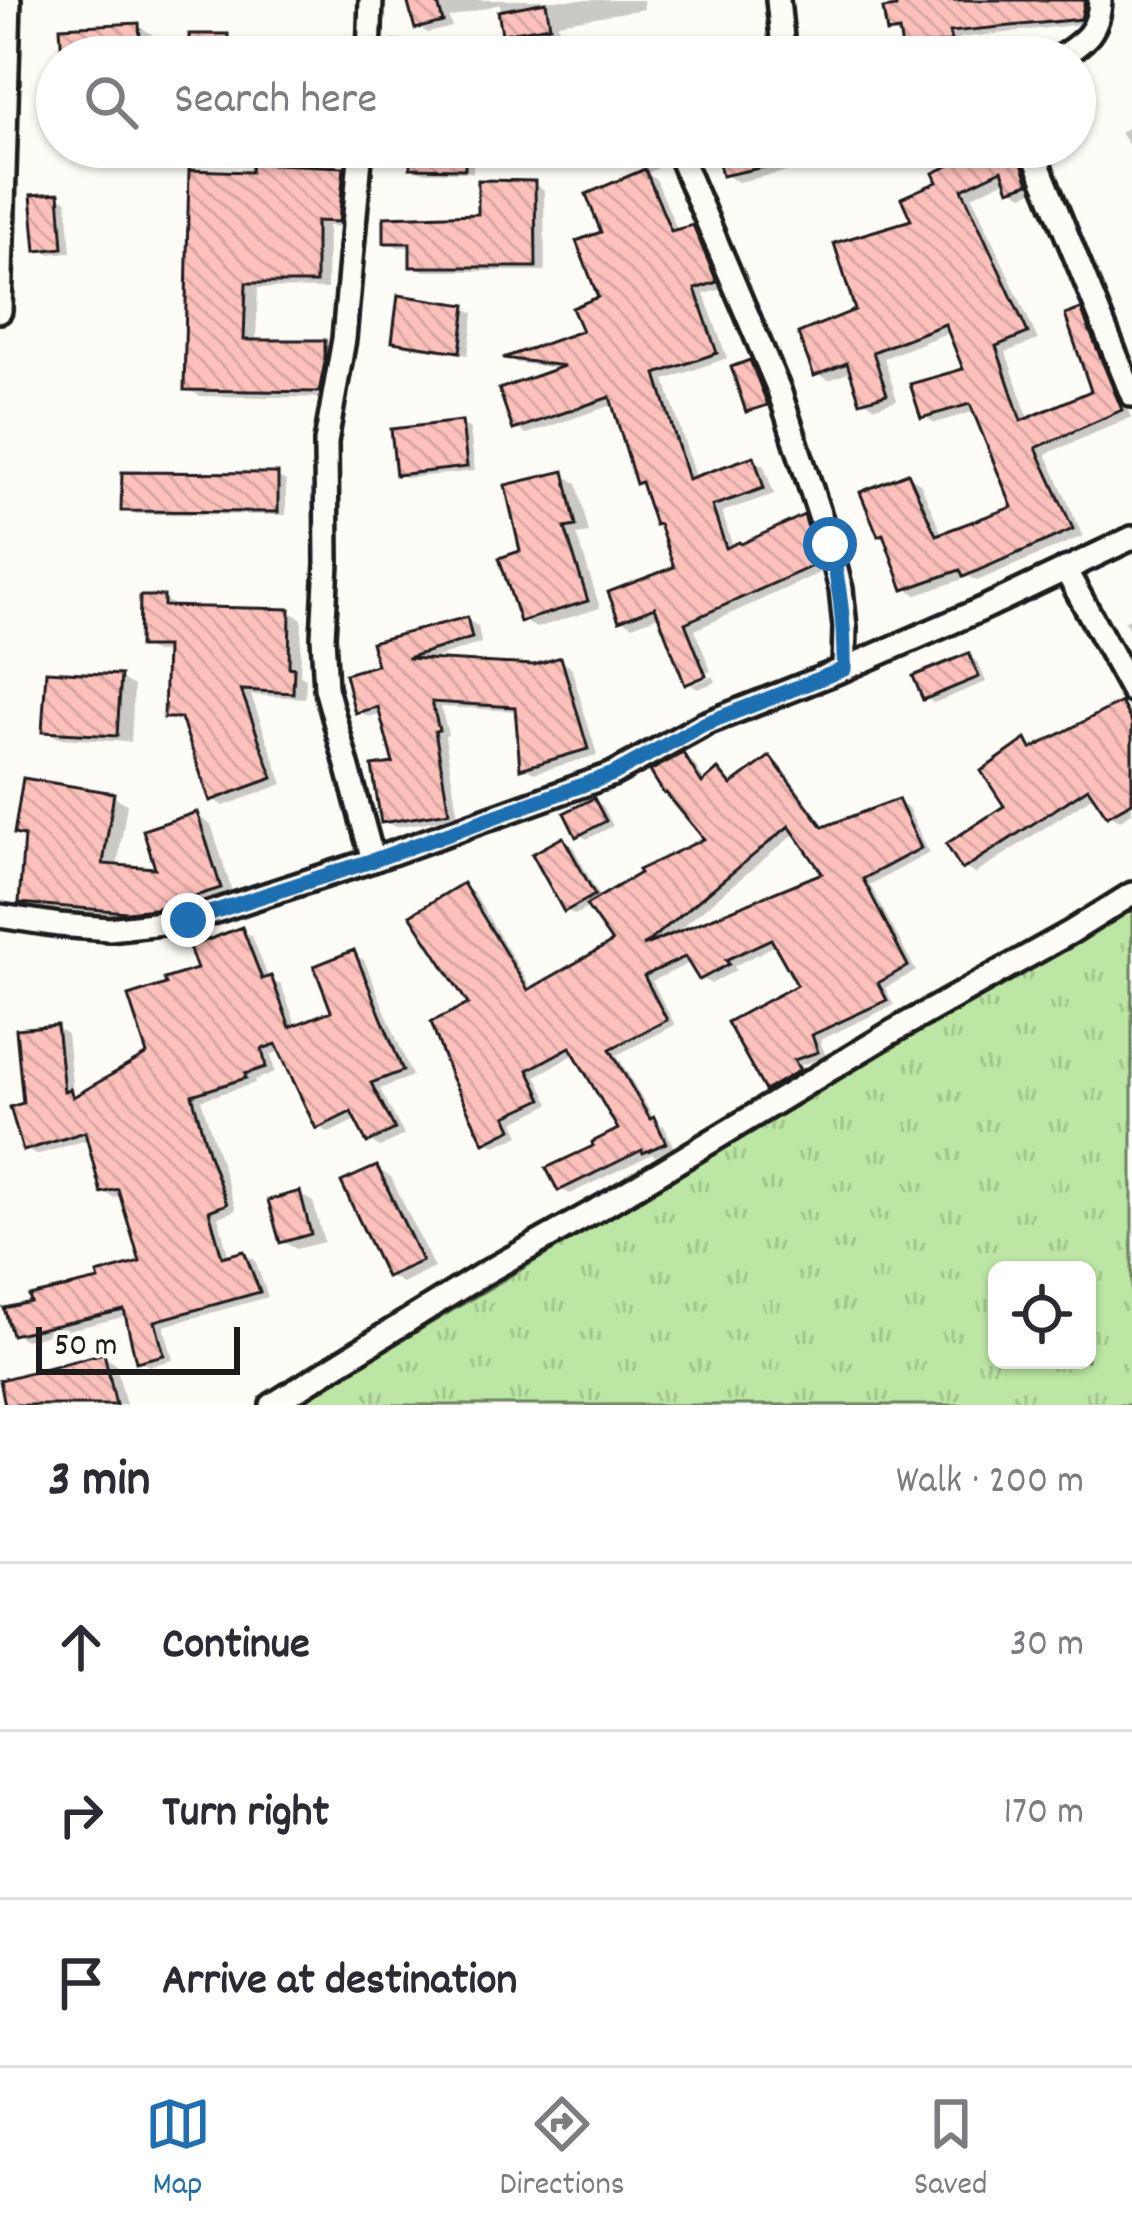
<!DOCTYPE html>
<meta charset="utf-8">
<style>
:root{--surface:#fff;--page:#f2f2f3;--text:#2b2b33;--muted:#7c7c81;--line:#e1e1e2;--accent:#1f6fb2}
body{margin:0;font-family:Dekko,sans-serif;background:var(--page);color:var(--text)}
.controls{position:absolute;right:36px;bottom:36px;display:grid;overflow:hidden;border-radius:18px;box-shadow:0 3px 9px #0004}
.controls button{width:108px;height:108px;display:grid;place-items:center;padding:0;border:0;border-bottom:3px solid var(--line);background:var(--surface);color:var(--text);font:60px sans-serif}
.scale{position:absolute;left:36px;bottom:30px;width:204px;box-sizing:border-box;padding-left:12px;border:6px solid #1c1c1c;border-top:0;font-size:33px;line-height:42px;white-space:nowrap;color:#1c1c1c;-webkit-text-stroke:9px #fdfcf7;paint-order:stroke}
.stop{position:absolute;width:36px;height:36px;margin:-27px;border:9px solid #1f6fb2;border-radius:50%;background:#fff}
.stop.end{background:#1f6fb2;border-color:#fff;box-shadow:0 3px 12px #0008}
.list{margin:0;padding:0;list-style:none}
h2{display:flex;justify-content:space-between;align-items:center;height:156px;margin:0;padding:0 48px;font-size:51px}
h2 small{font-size:39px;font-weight:400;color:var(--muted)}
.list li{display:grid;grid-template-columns:78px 1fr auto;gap:36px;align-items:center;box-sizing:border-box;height:168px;padding:0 48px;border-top:3px solid var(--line)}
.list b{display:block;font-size:45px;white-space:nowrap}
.list em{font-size:39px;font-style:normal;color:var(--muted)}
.icon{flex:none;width:66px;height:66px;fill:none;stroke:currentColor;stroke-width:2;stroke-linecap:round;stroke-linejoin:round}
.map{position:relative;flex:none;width:1132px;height:1405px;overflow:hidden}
.search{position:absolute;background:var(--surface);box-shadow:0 3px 9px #0004;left:36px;right:36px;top:36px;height:132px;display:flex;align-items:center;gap:30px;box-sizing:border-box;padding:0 42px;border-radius:66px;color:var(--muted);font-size:45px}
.sheet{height:660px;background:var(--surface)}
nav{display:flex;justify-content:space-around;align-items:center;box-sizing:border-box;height:168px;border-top:3px solid var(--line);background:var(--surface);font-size:33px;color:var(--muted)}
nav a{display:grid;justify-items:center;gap:6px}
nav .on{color:var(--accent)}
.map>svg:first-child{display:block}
.grass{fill:url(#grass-tufts);stroke:#6c8160;stroke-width:3;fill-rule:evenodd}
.shadow{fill:#0003;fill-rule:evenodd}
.building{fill:url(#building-back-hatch);stroke:#1c1c1c;stroke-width:3;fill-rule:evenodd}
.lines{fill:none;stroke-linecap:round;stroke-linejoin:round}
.street-casing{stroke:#1c1c1c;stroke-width:30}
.street{stroke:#fdfcf7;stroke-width:21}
.route{stroke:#1f6fb2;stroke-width:15}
</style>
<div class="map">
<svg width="1132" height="1405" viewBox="0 0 1132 1405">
<defs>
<pattern id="grass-tufts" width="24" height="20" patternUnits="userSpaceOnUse" patternTransform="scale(3)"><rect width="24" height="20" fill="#bbe6a3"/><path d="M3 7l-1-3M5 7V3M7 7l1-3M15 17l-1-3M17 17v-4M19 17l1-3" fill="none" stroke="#a0c58c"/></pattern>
<pattern id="building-back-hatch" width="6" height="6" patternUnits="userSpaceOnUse" patternTransform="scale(3)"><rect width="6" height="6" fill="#fdc1bc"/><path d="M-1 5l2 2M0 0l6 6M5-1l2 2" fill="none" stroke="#d8a5a1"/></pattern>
</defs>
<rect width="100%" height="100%" fill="#fdfcf7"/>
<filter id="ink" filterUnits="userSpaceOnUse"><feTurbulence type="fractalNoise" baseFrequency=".00833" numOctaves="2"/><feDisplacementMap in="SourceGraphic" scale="24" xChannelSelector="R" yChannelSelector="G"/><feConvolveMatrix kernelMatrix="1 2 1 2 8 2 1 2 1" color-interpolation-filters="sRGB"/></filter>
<g filter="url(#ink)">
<path class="grass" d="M1132 905V1405H294ZM997 1270H1087V1360H997Z"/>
<g class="shadow">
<polygon points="410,0 643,0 644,9 558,23 559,31 515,38 505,32 500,4 449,18 452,27 428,33 418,27"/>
<polygon points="898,0 1089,0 1092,23 960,38 961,47 916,53 904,46 901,37 889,31 899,9"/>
<polygon points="138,26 152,34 153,57 65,57"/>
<polygon points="227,37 239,44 239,49 318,50 330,57 192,57"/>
<polygon points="1132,124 1132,150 1120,133"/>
<polygon points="105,147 178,147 178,166 119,166 105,158"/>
<polygon points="413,147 473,147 473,172 422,172 413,167"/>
<polygon points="629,147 671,147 671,161 647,174 656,179 678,232 692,228 704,235 726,288 704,294 727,358 665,380 696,479 753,459 764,466 774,494 722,512 733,547 804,518 815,525 828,569 695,630 711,671 691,679 691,685 687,683 661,615 632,626 621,619 678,569 645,486 638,482 615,404 527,434 516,428 565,369 517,363 510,358 586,332 601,299 605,233 646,172 640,168"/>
<polygon points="718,147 859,147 860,156 738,182 724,174"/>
<polygon points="997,147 1027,147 1039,189 1023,195 1011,188 1008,179 972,196 1038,340 1006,352 1029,421 1094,392 1081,313 1092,320 1132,417 1046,454 1083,536 977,581 969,577 917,595 905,588 887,538 881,534 908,476 920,483 943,536 1016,509 976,411 935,423 923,416 967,371 952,331 884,358 897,400 875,407 863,400 853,371 829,380 817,374 941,183"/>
<polygon points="343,170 356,178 351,227 328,226 327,289 258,288 256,343 324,343 336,350 332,398 200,396 187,389 192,173"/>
<polygon points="534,184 544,190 545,271 424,271 413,265 413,247 398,247 387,241 481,217"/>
<polygon points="58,196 67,201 71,252 48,254 39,249"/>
<polygon points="465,308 474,313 468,355 404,346 395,341"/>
<polygon points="461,424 470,429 475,471 407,478 399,473"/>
<polygon points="563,475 577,483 589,533 577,535 600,608 536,628 522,620 524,553"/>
<polygon points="277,476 286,481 286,515 133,514 124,509"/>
<polygon points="163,599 175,606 175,609 290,612 302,619 300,675 306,678 305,698 251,695 283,784 224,806 212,799 185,723 167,716 169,652 154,652 142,645"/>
<polygon points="1132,616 1132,634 1124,621"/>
<polygon points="467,620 478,626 481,643 423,662 534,668 560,661 571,667 597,755 534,773 523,767 519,711 441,707 448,735 445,736 458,817 395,827 384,821 397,765 383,713 369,717 358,711 381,667"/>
<polygon points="969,657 978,662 986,682 934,703 925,698"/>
<polygon points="713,676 716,682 698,689 691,685"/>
<polygon points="120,678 134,686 131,742 59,738 45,730"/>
<polygon points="1121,705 1132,713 1132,813 1120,820 1109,814 1096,794 975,874 964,868 1008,807 1026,743 1037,749"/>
<path d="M683 757 693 762 706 783 718 773 734 786 770 760 780 765 827 829 898 803 908 808 929 853 870 885 916 971 885 988 894 1005 820 1040 826 1057 801 1065 807 1076 777 1094 767 1089 801 986 778 944 734 966 736 970 711 984 701 978 692 962 652 981 675 1025 617 1055 656 1122 664 1126 674 1148 655 1156 652 1154 570 1194 560 1189 623 1131 577 1053 536 1076 550 1104 514 1122 520 1135 496 1146 487 1141 463 887 473 892 533 991 617 943 591 906 575 915 566 910 563 840 572 845 601 899 709 840ZM797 832 826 874 670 937Z"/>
<polygon points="113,796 127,804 117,868 160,872 197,816 211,824 233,895 170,915 143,918 36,909 22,901 27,839 17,833"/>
<polygon points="594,801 603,806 613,826 587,839 578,834"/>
<polygon points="242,930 252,936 269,980 281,985 297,1027 335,1012 353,954 364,960 412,1076 380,1089 404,1135 380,1147 370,1141 358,1119 329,1133 319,1127 283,1050 271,1055 275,1072 255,1080 255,1083 201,1100 236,1210 218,1217 229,1258 244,1254 255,1260 268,1297 164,1326 173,1360 149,1366 139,1360 128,1316 25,1340 14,1333 102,1282 144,1264 123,1195 114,1198 103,1191 90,1139 36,1155 25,1149 27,1105 57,1028 67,1034 73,1094 78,1097 151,1055 201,971"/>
<polygon points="377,1169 391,1177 434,1268 402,1283 388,1275"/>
<polygon points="299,1194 313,1202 324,1242 296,1249 282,1241"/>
<polygon points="103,1356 116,1364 126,1405 8,1405 2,1382"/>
</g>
<g class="building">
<polygon points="407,0 437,0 443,22 415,29"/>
<polygon points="895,0 1085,0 1081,19 950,32 951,42 902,48 899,31 887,33 883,9 896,7"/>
<polygon points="546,2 550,26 502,34 498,11"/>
<polygon points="139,23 141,57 62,57 60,27"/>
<rect x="189" y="34" width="39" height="23"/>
<polygon points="410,147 465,147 465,169 410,168"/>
<polygon points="715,147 810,147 811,157 722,176"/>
<polygon points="990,147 1016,147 1029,183 1009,190 1002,170 962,189 1028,333 996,346 1021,421 1091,391 1065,315 1081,309 1122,410 1036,448 1073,529 963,577 960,570 903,590 883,534 878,536 860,492 908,473 936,535 1012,507 970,404 921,418 910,384 963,369 945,324 873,352 887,394 860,402 847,363 814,376 798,333 855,310 834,243 911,220 901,198 937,182 933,173"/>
<polygon points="252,163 344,167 339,222 316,221 316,283 246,283 244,340 325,340 325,362 319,392 184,390 189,170 251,172"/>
<polygon points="645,169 671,231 693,225 717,282 695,289 717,353 656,374 688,479 754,456 764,488 712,506 726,548 739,542 741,544 804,515 819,563 685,623 706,676 685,685 655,607 619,621 608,592 674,567 659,524 655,525 641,482 636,484 610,397 513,430 499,389 564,366 503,358 582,331 572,308 598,297 576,241 601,232 586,194"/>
<polygon points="478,180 535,181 536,267 410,267 410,243 384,243 384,217 478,214"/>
<polygon points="59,193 63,248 36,251 31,195"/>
<polygon points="398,295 466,305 460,352 392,342"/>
<polygon points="750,360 768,405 746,412 731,367"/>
<polygon points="462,421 467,467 396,475 391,429"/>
<polygon points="564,471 576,526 565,528 588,601 520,622 499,558 520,551 505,485"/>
<polygon points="122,472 278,473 278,512 121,511"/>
<polygon points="140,596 164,596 164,606 290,609 289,667 294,668 293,693 241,690 273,778 210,801 181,718 164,718 166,647 139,647"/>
<polygon points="467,617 472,638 407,658 534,665 561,657 588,749 520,769 515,707 432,702 439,730 435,731 449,812 381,823 372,766 393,763 378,707 355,713 345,674 377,665 371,642"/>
<polygon points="969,653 979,677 923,700 913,676"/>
<polygon points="46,671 121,675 117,736 42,732"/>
<polygon points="1121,702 1132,723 1132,802 1107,816 1088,788 962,870 946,844 1004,806 981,771 1026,739 1031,749"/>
<path d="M683 753 702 783 718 769 731 785 770 756 823 827 898 799 921 848 863 879 908 966 878 983 887 1000 812 1035 818 1052 794 1060 800 1070 765 1091 727 1022 797 985 771 939 726 960 729 964 699 980 685 957 644 976 667 1020 610 1049 650 1119 654 1117 666 1143 643 1153 642 1150 558 1191 546 1168 593 1146 592 1142 618 1129 570 1047 528 1070 542 1099 506 1116 512 1129 484 1143 451 1077 431 1022 468 1004 410 915 463 883 528 990 612 942 586 905 640 873 638 870 704 839 666 793 664 794 650 771ZM789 826 822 873 643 946 659 933Z"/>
<polygon points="23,778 114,793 103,864 155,868 143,830 197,812 221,888 154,909 127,912 19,903 24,836 14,834"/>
<polygon points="594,798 606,821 576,837 564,813"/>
<polygon points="563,837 595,895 564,912 532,854"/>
<polygon points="242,927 262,979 271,976 290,1027 331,1011 314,966 354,950 403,1071 371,1083 395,1129 367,1143 351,1112 316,1129 276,1044 262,1049 266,1067 245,1074 246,1078 192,1095 209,1155 227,1204 209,1211 222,1257 244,1251 260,1292 155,1321 164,1355 136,1362 124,1310 12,1335 4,1308 31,1302 29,1296 99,1280 97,1274 140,1262 118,1189 101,1193 85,1132 23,1151 10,1107 23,1103 16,1029 57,1025 64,1091 70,1089 73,1097 147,1054 128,996 166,984 164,979 197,969 189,947"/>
<polygon points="377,1166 422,1261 386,1277 341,1182"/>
<polygon points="300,1191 311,1234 280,1243 268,1200"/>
<polygon points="104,1353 116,1405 5,1405 0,1380"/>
</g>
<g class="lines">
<defs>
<g id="street">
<polyline points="778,0 784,57"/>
<polyline points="369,57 371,0"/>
<polyline points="384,57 400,55 435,57"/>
<path d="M1061 57C1085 41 1099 31 1100 0"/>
<polyline points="361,147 344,339 326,442 327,563 323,637 326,688 373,860"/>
<polyline points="676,147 779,390 829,544 841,589 845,627 844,669"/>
<polyline points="1031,147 1132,395"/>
<polyline points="0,311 9,0"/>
<polyline points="1065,569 1132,691"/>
<polyline points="0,916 59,925 109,929 188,920 373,860 613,774 704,724 844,669 982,609 1132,538"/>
<polyline points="272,1405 483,1274 609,1203 892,1032 1071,932 1132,894"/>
</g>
</defs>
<use href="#street" class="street-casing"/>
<use href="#street" class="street"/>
</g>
</g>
<g class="lines" filter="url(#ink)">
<path class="route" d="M188 920 374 860 613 774 704 724 844 669C845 625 840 586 830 544"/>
</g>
</svg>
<div class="controls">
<button><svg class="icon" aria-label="locate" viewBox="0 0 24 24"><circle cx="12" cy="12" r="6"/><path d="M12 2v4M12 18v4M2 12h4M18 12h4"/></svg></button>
</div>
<div class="scale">50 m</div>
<div class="stop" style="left:830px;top:544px"></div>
<div class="stop end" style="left:188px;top:920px"></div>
<div class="search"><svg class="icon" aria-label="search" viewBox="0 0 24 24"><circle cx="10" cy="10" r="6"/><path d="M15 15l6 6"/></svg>Search here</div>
</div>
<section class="sheet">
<h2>3 min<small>Walk · 200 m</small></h2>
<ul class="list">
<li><svg class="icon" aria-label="ahead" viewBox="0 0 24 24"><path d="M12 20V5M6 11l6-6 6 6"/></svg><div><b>Continue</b></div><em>30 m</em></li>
<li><svg class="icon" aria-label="right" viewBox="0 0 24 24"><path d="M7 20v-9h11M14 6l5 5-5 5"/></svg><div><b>Turn right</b></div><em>170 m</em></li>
<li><svg class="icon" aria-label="arrive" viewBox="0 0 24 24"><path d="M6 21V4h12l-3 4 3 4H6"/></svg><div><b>Arrive at destination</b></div></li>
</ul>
</section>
<nav>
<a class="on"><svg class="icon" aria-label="map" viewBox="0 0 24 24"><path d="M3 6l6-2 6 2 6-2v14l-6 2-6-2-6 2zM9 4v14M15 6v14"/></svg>Map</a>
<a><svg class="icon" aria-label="directions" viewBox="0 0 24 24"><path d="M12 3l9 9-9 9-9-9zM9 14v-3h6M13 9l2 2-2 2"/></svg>Directions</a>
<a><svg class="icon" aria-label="saved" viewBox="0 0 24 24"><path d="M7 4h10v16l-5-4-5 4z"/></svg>Saved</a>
</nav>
